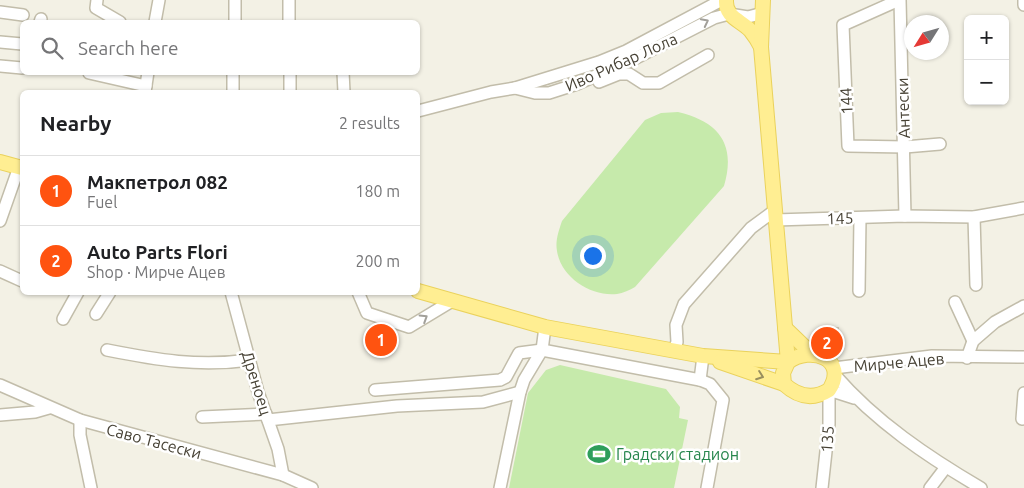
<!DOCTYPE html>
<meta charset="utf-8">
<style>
:root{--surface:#fff;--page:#f6f6f6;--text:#202124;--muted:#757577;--line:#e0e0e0;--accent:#ff5310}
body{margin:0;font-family:Ubuntu,sans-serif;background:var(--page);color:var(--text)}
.controls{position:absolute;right:15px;top:15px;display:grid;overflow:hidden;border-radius:8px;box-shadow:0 1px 4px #0004}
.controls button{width:45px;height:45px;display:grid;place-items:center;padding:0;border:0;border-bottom:1px solid var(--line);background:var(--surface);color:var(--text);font:25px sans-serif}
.compass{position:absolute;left:904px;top:15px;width:45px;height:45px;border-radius:50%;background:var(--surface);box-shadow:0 1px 4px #0004;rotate:233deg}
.you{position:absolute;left:592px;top:255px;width:18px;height:18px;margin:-12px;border:4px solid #fff;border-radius:50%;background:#1a73e8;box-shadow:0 0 0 8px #1a73e833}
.badge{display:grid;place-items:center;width:32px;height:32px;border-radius:50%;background:var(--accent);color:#fff;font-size:16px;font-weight:700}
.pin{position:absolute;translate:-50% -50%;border:2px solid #fff;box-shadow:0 1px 5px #0006}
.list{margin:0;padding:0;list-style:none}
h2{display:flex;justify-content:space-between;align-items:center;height:65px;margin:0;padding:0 20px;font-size:21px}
h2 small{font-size:16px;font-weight:400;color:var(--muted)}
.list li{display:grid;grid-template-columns:32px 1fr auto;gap:15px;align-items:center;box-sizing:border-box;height:70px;padding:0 20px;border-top:1px solid var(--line)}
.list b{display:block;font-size:19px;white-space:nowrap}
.list p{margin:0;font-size:16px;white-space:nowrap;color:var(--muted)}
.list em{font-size:16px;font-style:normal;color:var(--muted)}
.icon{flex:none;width:28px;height:28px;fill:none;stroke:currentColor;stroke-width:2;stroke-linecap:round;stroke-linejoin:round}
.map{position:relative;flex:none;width:1024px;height:488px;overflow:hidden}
.search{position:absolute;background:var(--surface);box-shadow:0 1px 4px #0004;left:20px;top:20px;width:400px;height:55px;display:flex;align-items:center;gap:12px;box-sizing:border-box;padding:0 18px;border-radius:8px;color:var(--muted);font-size:19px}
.panel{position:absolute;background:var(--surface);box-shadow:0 1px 4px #0004;left:20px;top:90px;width:400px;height:205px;border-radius:8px}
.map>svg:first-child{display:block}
.green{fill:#c6eaab}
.building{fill:#d6ceba}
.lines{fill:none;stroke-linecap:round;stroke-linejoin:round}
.minor-casing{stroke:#c2bdaa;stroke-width:14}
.major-casing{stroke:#ead25c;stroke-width:16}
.minor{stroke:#fff;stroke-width:11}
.major{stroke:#ffee92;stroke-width:14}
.oneway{stroke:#a2a09a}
.oneway2{stroke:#998f5e}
.labels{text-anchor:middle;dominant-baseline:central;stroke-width:5;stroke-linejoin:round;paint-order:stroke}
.street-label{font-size:16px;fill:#464134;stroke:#fff}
.leisure-label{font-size:16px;fill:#27864d;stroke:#fff;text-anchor:start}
</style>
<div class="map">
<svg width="1024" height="488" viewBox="0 0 1024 488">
<rect width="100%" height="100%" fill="#f3f1e5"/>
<g class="green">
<path d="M678 112C720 122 736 145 724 186L635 287C630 290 623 293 617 294 592 297 561 278 557 251 555 241 559 230 562 221L645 120 661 113Z"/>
<polygon points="560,365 666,389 680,407 679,418 688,420 674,488 509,488 528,393 546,370"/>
</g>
<g class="building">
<polygon points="378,325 393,329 386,348 372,343"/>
<rect x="825" y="327" width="14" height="19"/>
</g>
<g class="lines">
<defs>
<g id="minor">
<polyline points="97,0 96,8 120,22"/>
<polyline points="289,0 289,22"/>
<polyline points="899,0 843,25 848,146 905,147 940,144"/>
<polyline points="900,0 905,216"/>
<polyline points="1024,0 1024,5"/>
<polyline points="0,12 23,15"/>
<polyline points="40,22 41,19"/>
<polyline points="155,22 159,0"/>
<polyline points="235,22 235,0"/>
<polyline points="0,42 22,44"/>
<polyline points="0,66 22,68"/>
<polyline points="290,72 290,92"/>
<polyline points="343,72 344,92"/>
<polyline points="89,73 146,86"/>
<polyline points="599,82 619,74 629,74 643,83 659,83 708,55"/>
<polyline points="515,88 599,62 626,51 722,0"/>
<polyline points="145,92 148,72"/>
<polyline points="233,92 233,72"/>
<polyline points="418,111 491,92 515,88 535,93 549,93 577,84 632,60 714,18 729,14 748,17 763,13"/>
<polyline points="974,217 976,285"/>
<polyline points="775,220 905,216 974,217 1024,208"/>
<polyline points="0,221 19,167"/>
<polyline points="0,271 22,281"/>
<polyline points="859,291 860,218"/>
<polyline points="231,292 258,392 278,449 283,475"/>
<polyline points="358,292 367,313 409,327 452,301"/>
<polyline points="955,302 973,341"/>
<polyline points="96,314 110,292"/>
<polyline points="63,319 78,292"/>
<path d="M107 350C157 360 199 367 250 360"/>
<polyline points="674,350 677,342 676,325 684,304 751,228 774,211"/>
<polyline points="967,358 973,341 995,322 1024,306"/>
<polyline points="834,368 932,356 1024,357"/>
<path d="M835 375C876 422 928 457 981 488"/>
<polyline points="700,380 703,356"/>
<polyline points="0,385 80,420 283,475 312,488"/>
<polyline points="375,390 500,380 506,377 519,353 542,350 700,380 710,384 723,400 707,488"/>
<polyline points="0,415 35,412 49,408"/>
<polyline points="202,417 266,414"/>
<polyline points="1022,419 1024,393"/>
<polyline points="80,420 80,435 91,488"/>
<polyline points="268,420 397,406 483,402 520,392"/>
<polyline points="500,488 520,392 524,380 542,350 545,327"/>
<polyline points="822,488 829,424 829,390 854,398"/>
<polyline points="930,488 946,467"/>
</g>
<g id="major">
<path d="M726 0C725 17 740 20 750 30 754 35 758 41 761 47"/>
<polyline points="0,162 22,168"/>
<path d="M418 291 545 327 703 356 788 362C811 345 849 359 829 390 813 400 798 397 784 384L783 373 788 362 761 47 763 0"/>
<polyline points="785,328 811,353"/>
<polyline points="720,362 784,384"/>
</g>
</defs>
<use href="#minor" class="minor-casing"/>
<use href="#major" class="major-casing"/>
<use href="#minor" class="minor"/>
<use href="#major" class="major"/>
</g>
<defs><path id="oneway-chevron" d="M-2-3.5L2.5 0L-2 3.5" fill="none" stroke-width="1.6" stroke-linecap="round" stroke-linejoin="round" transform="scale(1.25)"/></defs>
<g class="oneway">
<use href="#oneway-chevron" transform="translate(705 22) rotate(-27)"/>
<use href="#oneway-chevron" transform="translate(424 318) rotate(-32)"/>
</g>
<use class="oneway2" href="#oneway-chevron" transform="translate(760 376) rotate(20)"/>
<defs>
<symbol id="stadium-bare" viewBox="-9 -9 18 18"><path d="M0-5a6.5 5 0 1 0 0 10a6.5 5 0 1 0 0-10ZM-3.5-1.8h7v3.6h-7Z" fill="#2e9e5b" stroke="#fff" stroke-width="2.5" paint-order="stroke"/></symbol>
</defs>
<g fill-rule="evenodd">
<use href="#stadium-bare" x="583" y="438" width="32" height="32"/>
</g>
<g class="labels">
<g class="street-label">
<text transform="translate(621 62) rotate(-24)">Иво Рибар Лола</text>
<text transform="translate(846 101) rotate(-93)">144</text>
<text transform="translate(903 108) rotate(-92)">Антески</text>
<text transform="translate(840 218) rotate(-2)">145</text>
<text transform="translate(899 362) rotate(-5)">Мирче Ацев</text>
<text transform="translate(257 383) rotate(73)">Дреноец</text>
<text transform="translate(827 439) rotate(-86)">135</text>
<text transform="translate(154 441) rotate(15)">Саво Тасески</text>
</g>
<g class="leisure-label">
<text x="616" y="454">Градски стадион</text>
</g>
</g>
</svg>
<div class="controls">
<button>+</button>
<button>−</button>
</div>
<svg class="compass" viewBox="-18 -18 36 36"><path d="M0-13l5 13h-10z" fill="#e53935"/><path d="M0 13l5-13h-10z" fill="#757577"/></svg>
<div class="you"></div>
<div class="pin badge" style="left:381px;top:340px">1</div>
<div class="pin badge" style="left:827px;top:343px">2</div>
<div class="search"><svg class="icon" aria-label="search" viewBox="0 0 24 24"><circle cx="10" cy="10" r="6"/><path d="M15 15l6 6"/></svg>Search here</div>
<section class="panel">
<h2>Nearby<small>2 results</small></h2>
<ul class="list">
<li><span class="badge">1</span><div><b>Макпетрол 082</b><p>Fuel</p></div><em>180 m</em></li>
<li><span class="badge">2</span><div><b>Auto Parts Flori</b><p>Shop · Мирче Ацев</p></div><em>200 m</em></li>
</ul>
</section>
</div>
